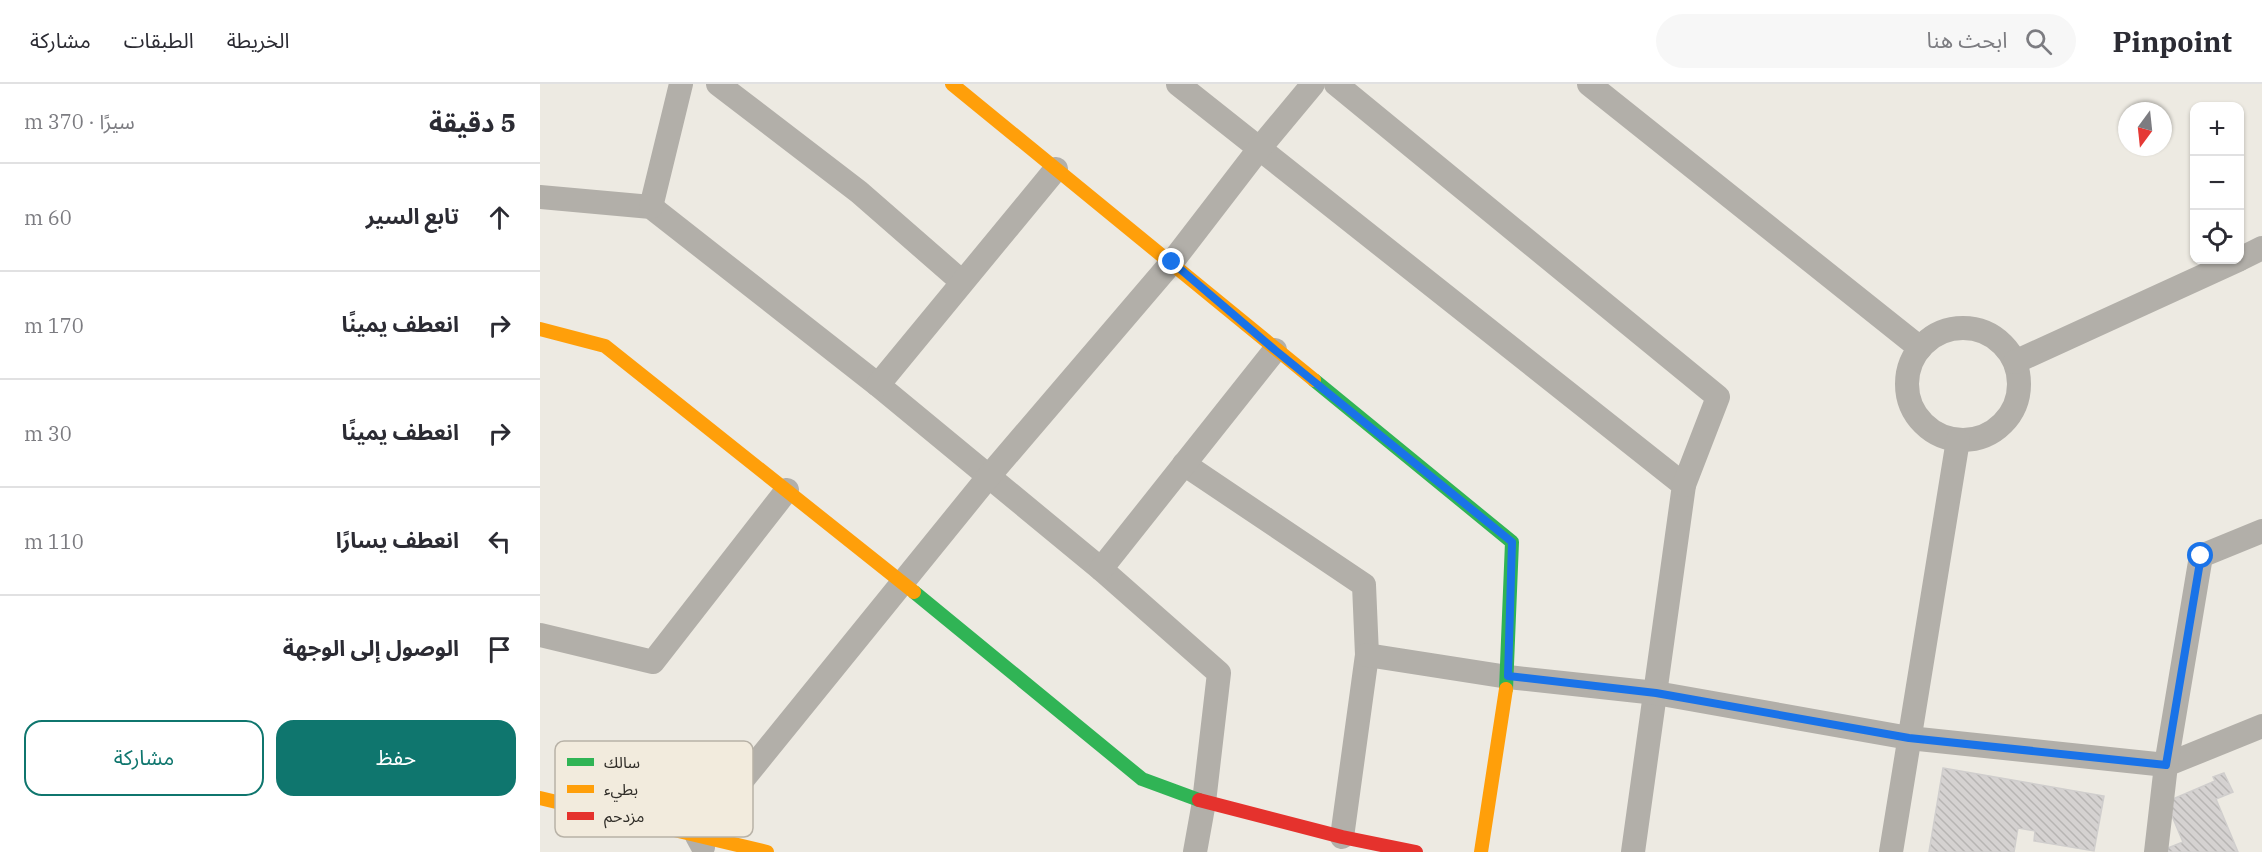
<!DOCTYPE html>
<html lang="ar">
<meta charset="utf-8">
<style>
:root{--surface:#fff;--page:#f7f7f7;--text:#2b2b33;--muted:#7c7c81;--line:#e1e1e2;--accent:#0f766e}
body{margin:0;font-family:"IBM Plex Serif","Noto Sans Arabic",serif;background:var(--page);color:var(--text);direction:rtl}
.controls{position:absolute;right:18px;top:18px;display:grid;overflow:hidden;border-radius:12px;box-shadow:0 2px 4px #0004}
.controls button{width:54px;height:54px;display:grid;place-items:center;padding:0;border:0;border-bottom:2px solid var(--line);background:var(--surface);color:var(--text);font:30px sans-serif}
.compass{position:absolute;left:1578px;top:18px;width:54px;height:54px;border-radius:50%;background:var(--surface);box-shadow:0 2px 4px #0004;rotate:195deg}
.stop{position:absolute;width:18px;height:18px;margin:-14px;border:4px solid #1a73e8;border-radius:50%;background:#fff}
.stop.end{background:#1a73e8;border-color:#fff;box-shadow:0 2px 6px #0008}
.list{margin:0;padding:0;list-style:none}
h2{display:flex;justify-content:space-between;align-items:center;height:78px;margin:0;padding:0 24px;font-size:26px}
h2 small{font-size:20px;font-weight:400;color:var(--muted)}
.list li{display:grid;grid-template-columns:39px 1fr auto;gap:18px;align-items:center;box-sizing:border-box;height:108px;padding:0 24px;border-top:2px solid var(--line)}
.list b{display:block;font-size:22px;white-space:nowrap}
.list em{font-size:20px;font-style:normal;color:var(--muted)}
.actions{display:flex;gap:12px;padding:18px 24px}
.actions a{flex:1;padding:14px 0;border:2px solid var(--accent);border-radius:18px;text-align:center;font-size:21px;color:var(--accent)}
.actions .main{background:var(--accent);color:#fff}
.icon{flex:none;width:33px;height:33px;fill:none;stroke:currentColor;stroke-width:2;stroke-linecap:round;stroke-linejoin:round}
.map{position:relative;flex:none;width:1722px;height:768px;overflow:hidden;direction:ltr}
header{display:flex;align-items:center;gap:36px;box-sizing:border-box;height:84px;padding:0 30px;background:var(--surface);border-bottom:2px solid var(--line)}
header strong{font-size:28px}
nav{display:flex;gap:33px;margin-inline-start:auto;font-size:21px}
.search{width:420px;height:54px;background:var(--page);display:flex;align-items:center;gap:15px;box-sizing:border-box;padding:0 21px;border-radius:33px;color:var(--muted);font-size:22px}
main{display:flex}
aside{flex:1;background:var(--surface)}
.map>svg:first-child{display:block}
.building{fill:url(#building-back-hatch);stroke:#d0cecd;stroke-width:1.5}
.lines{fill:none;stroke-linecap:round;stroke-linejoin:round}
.street{stroke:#b2afa9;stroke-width:24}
.fast{stroke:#30b455;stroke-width:14}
.slow{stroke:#ff9f0a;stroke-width:14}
.jam{stroke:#e5322d;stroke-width:14}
.route{stroke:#1a73e8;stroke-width:8}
.key{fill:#f2ebdd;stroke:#b8b2a7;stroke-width:1.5}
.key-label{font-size:16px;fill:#312e29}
</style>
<header>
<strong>Pinpoint</strong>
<div class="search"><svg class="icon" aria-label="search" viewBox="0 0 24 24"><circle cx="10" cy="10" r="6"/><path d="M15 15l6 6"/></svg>ابحث هنا</div>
<nav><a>الخريطة</a><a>الطبقات</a><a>مشاركة</a></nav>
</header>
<main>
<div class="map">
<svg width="1722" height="768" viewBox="0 0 1722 768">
<defs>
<pattern id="building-back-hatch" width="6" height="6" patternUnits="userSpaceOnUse" patternTransform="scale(1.5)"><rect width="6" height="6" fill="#d5d2d1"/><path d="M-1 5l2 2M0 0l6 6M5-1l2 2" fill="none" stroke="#b7b5b3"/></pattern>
</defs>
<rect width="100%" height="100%" fill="#edeae2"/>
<g class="building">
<polygon points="1403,684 1564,712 1554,767 1494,757 1495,747 1478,744 1474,768 1389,768"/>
<polygon points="1684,689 1693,708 1676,715 1698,768 1624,768 1623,766 1643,758 1626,718 1675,697 1673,693"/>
</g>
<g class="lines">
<g class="street">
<polyline points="178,0 319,108 421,197"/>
<polyline points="638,0 1144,401 1093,768"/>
<polyline points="796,0 1178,313 1144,401"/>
<polyline points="1049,0 1380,264"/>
<polyline points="0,113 111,123 338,301 561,485 679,589 664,718 655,768"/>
<polyline points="111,123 141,0"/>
<polyline points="1700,175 1722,164"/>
<circle cx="1423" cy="300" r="56"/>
<polyline points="1475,278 1698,176"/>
<polyline points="338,301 516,85"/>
<polyline points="644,380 824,501 827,571 802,753"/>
<polyline points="561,485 735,266"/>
<polyline points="0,551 113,578 247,406"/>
<polyline points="827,571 968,593 1116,609 1369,654 1626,681 1722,642"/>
<polyline points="163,763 157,752 449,392 632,178 719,65 773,0"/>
<polyline points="1351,768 1418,356"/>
<polyline points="1616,768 1626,681 1661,472 1722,447"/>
</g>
<g class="fast">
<polyline points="774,296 972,458 966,605"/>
<polyline points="374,508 602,695 659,716"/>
</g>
<g class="slow">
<polyline points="412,0 774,296"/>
<polyline points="0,245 65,262 374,508"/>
<polyline points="0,714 227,768"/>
<polyline points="941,768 966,605"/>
</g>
<polyline class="jam" points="659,716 802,753 876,768"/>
</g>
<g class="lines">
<polyline class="route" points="632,178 735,266 972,458 968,592 1116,609 1369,654 1626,681 1661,472"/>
</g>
<rect x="15" y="657" width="198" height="96" rx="9" class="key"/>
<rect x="27" y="674" width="27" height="8" fill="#30b455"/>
<rect x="27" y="701" width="27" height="8" fill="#ff9f0a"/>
<rect x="27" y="728" width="27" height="8" fill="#e5322d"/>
<g class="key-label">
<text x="64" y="684">سالك</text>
<text x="64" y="711">بطيء</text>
<text x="64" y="738">مزدحم</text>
</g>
</svg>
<div class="controls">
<button>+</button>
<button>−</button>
<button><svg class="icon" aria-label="locate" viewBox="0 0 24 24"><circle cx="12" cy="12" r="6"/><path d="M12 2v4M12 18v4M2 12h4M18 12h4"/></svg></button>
</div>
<svg class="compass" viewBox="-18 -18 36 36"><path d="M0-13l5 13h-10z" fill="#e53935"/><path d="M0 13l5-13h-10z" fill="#7c7c81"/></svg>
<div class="stop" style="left:1661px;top:472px"></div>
<div class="stop end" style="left:632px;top:178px"></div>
</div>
<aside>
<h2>5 دقيقة<small>سيرًا · 370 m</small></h2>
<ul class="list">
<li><svg class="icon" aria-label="ahead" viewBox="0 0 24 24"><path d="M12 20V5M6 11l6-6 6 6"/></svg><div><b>تابع السير</b></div><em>60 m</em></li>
<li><svg class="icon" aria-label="right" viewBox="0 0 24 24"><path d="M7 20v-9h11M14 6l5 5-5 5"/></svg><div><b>انعطف يمينًا</b></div><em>170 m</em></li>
<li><svg class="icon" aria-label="right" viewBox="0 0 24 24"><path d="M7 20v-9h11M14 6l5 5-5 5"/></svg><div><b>انعطف يمينًا</b></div><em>30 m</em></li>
<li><svg class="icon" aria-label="left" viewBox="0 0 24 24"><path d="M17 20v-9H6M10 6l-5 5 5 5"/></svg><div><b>انعطف يسارًا</b></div><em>110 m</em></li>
<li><svg class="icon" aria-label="arrive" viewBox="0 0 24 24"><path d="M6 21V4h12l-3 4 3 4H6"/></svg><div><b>الوصول إلى الوجهة</b></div></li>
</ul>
<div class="actions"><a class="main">حفظ</a><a>مشاركة</a></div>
</aside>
</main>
